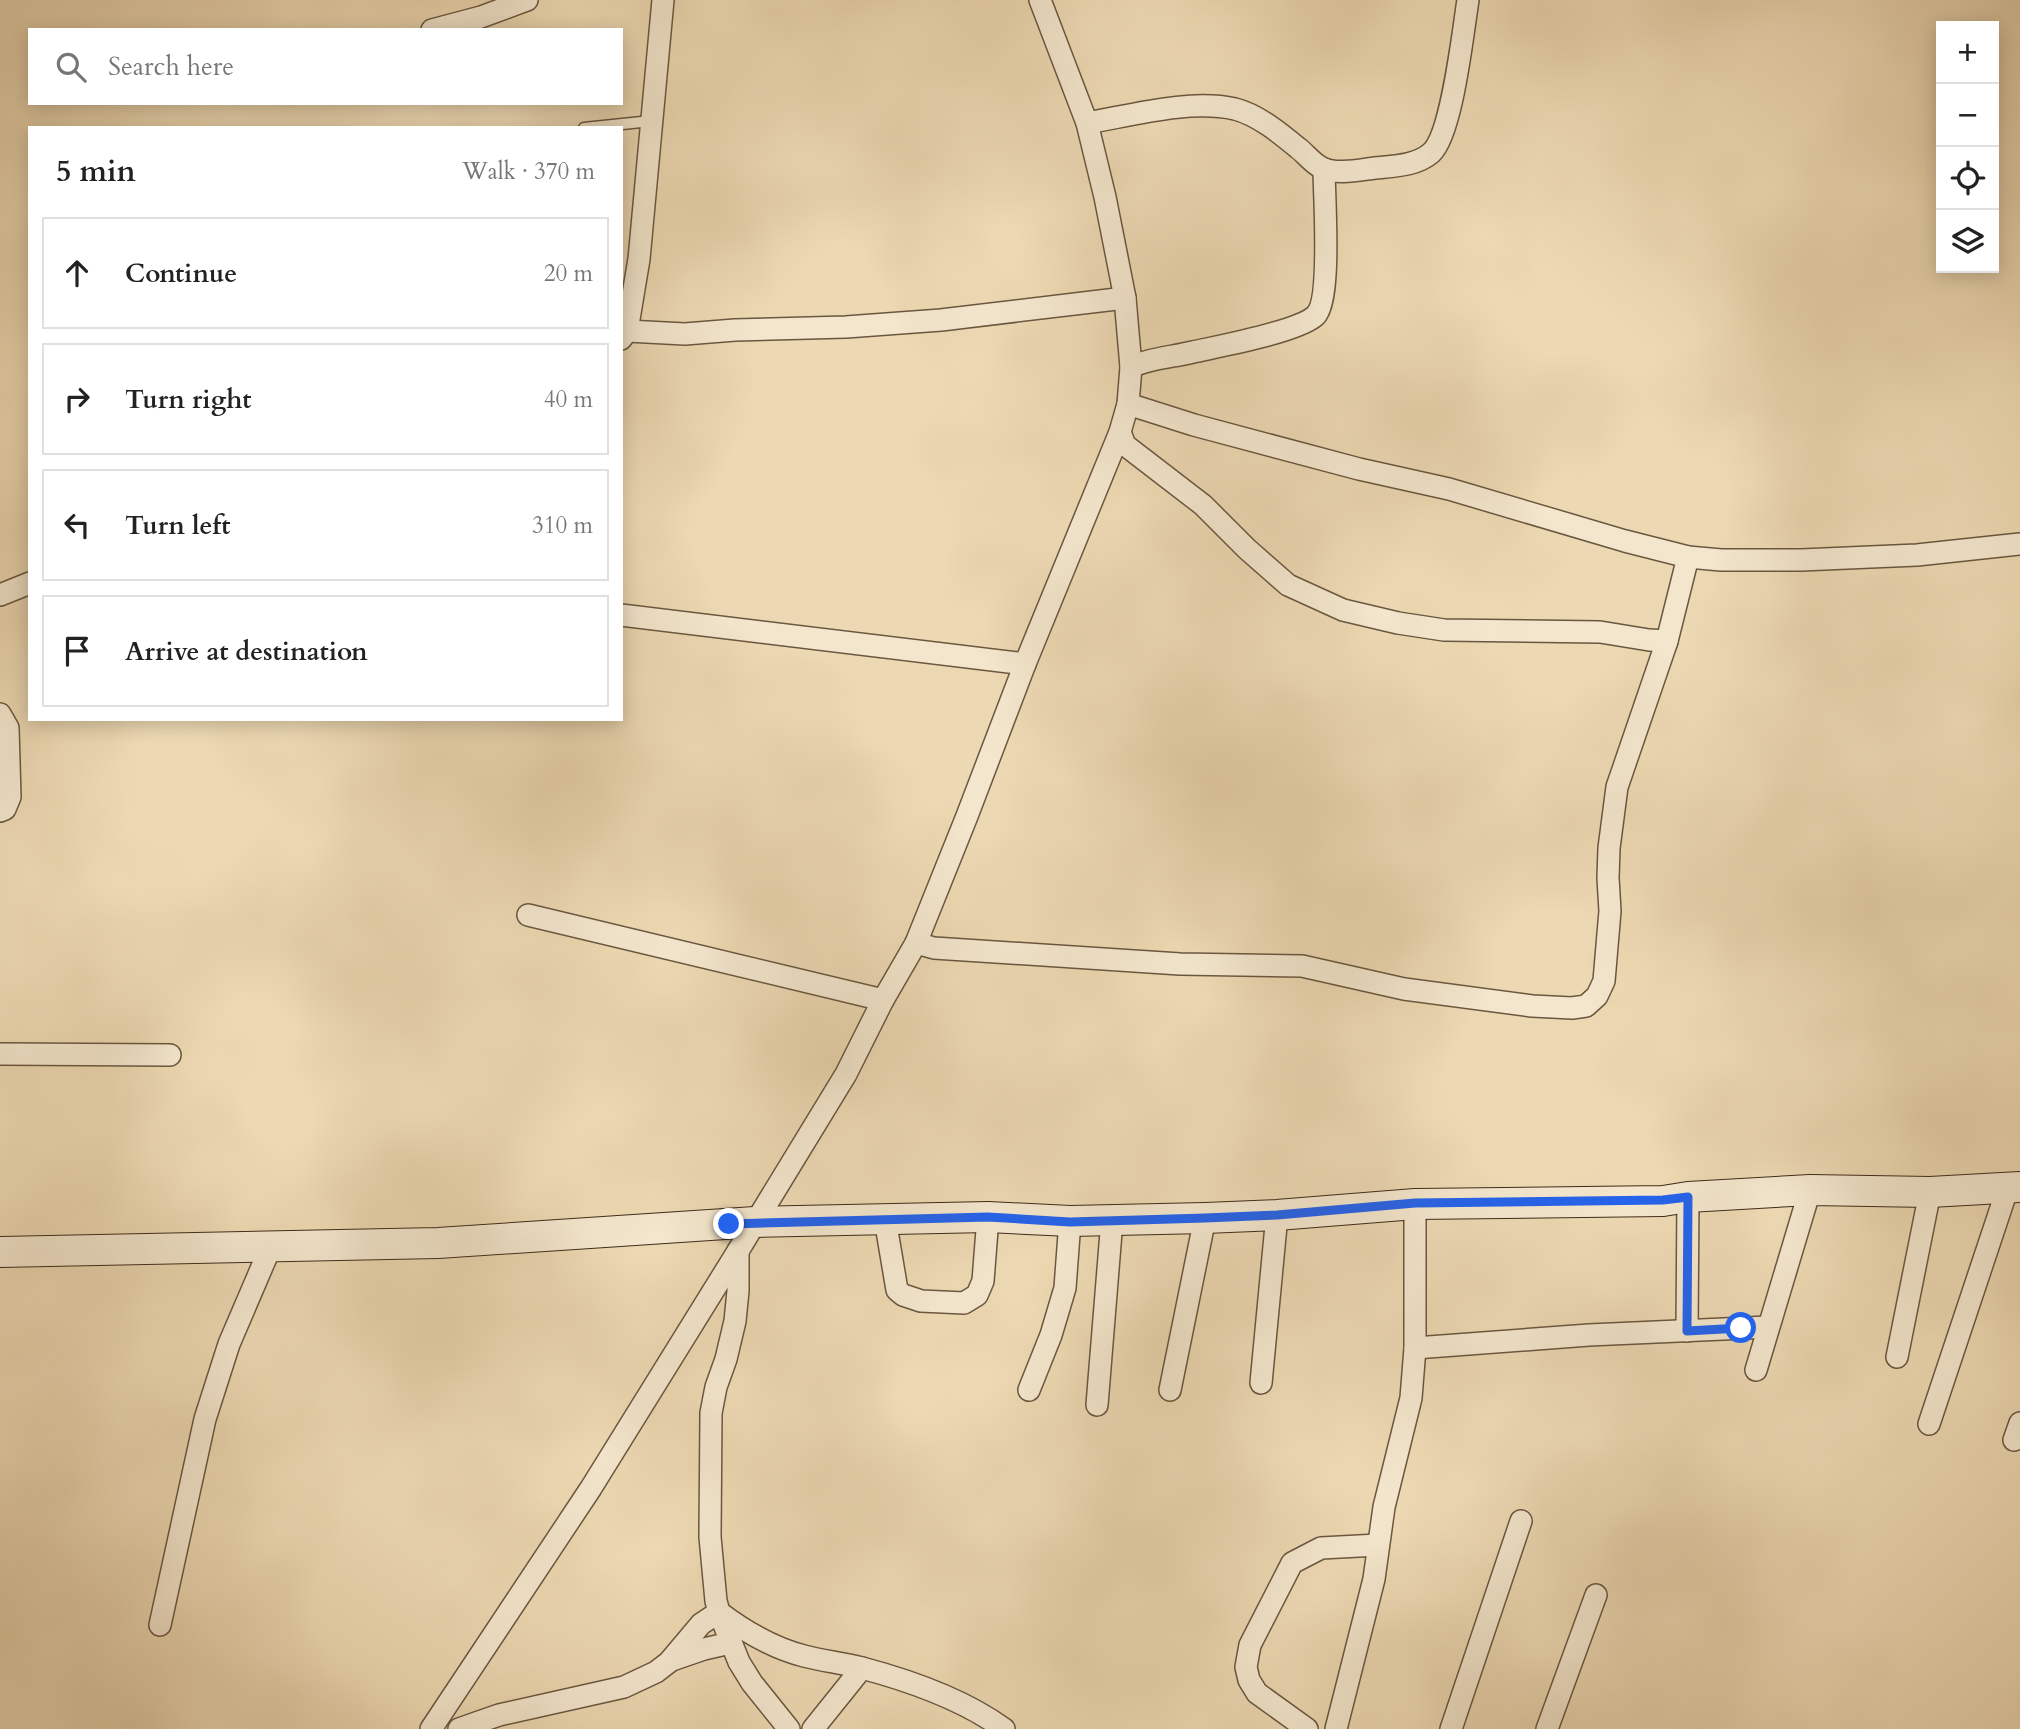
<!DOCTYPE html>
<meta charset="utf-8">
<style>
:root{--surface:#fff;--page:#f2f2f2;--text:#222;--muted:#767676;--line:#e0e0e0}
body{margin:0;font-family:Cardo,serif;background:var(--page);color:var(--text)}
.controls{position:absolute;right:21px;top:21px;display:grid;overflow:hidden;border-radius:0px;box-shadow:0 4px 18px #0003}
.controls button{width:63px;height:63px;display:grid;place-items:center;padding:0;border:0;border-bottom:2px solid var(--line);background:var(--surface);color:var(--text);font:35px sans-serif}
.stop{position:absolute;width:21px;height:21px;margin:-16px;border:5px solid #2563eb;border-radius:50%;background:#fff}
.stop.end{background:#2563eb;border-color:#fff;box-shadow:0 2px 7px #0008}
.list{margin:0;padding:0;list-style:none}
h2{display:flex;justify-content:space-between;align-items:center;height:91px;margin:0;padding:0 28px;font-size:30px}
h2 small{font-size:23px;font-weight:400;color:var(--muted)}
.list li{display:grid;grid-template-columns:46px 1fr auto;gap:21px;align-items:center;box-sizing:border-box;height:112px;margin:0 14px 14px;padding:0 14px;border:2px solid var(--line);border-radius:0px}
.list b{display:block;font-size:26px;white-space:nowrap}
.list em{font-size:23px;font-style:normal;color:var(--muted)}
.icon{flex:none;width:38px;height:38px;fill:none;stroke:currentColor;stroke-width:2;stroke-linecap:round;stroke-linejoin:round}
.map{position:relative;flex:none;width:2020px;height:1729px;overflow:hidden}
.search{position:absolute;background:var(--surface);box-shadow:0 4px 18px #0003;left:28px;top:28px;width:595px;height:77px;display:flex;align-items:center;gap:18px;box-sizing:border-box;padding:0 24px;border-radius:0px;color:var(--muted);font-size:26px}
.panel{position:absolute;background:var(--surface);box-shadow:0 4px 18px #0003;left:28px;top:126px;width:595px;height:595px;border-radius:0px}
.map>svg:first-child{display:block}
.lines{fill:none;stroke-linecap:round;stroke-linejoin:round}
.service-casing{stroke:#6a573f;stroke-width:13}
.minor-casing{stroke:#6a573f;stroke-width:24}
.secondary-casing{stroke:#3e2c19;stroke-width:32}
.service{stroke:#f3e6cd;stroke-width:10}
.minor{stroke:#f3e6cd;stroke-width:21}
.secondary{stroke:#f3e6cd;stroke-width:30}
.route{stroke:#2563eb;stroke-width:9}
</style>
<div class="map">
<svg width="2020" height="1729" viewBox="0 0 2020 1729">
<rect width="100%" height="100%" fill="#ecd8b2"/>
<filter id="stains"><feTurbulence type="fractalNoise" baseFrequency=".00286" numOctaves="4"/><feColorMatrix values="0 0 0 0 .2 0 0 0 0 .09 0 0 0 0 .02 0 0 0 .5 -.17"/></filter>
<radialGradient id="worn" r=".72"><stop offset=".6" stop-color="#630" stop-opacity="0"/><stop offset="1" stop-color="#630" stop-opacity=".3"/></radialGradient>
<g class="lines">
<defs>
<polyline id="service" points="584,128 651,121"/>
<g id="minor">
<polyline points="432,30 481,17 527,0"/>
<path d="M1087 123C1133 115 1190 99 1235 109 1258 115 1280 133 1298 148 1306 154 1312 163 1322 168 1337 175 1359 170 1375 168 1393 166 1416 166 1431 153 1452 135 1463 31 1468 0"/>
<polyline points="627,331 685,334 735,330 846,327 941,320 1125,298"/>
<polyline points="621,339 627,331 639,259 663,0"/>
<path d="M1131 367C1150 358 1173 357 1193 352 1220 346 1297 332 1315 316 1332 301 1324 195 1324 169"/>
<polyline points="1128,404 1194,425 1359,469 1449,489 1625,541 1688,557 1721,560 1801,560 1917,555 2020,544"/>
<polyline points="1120,432 1125,445 1203,505 1247,549 1288,585 1343,610 1398,623 1444,630 1600,632 1649,640 1667,641"/>
<polyline points="0,595 30,583"/>
<polyline points="621,615 1025,664"/>
<polyline points="0,714 8,728 10,797 5,809 0,811"/>
<polyline points="528,915 883,1000"/>
<polyline points="916,943 934,948 1180,964 1302,966 1404,989 1532,1006 1572,1008 1586,1006 1597,996 1604,981 1610,911 1608,878 1609,848 1617,787 1667,641 1688,557"/>
<polyline points="0,1054 170,1055"/>
<polyline points="885,1219 897,1290 903,1295 921,1301 964,1303 977,1295 983,1281 988,1217"/>
<path d="M738 1251V1291L735 1321 726 1359 716 1387 711 1413 710 1537 716 1601 719 1612C744 1631 773 1648 804 1656 823 1661 843 1663 862 1668 911 1681 963 1699 1004 1729"/>
<polyline points="1687,1331 1688,1197"/>
<polyline points="1415,1348 1589,1335 1768,1327"/>
<polyline points="1897,1357 1930,1192"/>
<polyline points="1756,1370 1810,1190"/>
<polyline points="1261,1383 1277,1215"/>
<polyline points="1029,1390 1051,1335 1065,1288 1070,1221"/>
<polyline points="1170,1390 1205,1218"/>
<polyline points="1097,1405 1112,1220"/>
<polyline points="1929,1424 2008,1187"/>
<polyline points="2014,1440 2020,1423"/>
<polyline points="160,1625 205,1419 229,1344 271,1246"/>
<polyline points="672,1660 704,1649 730,1643"/>
<polyline points="431,1729 591,1488 738,1251 846,1074 883,1000 916,943 967,816 1025,664 1120,432 1128,404 1131,367 1125,298 1105,197 1087,123 1040,0"/>
<polyline points="459,1729 499,1715 624,1687 656,1672 669,1662 701,1624 719,1612 739,1662 752,1683 789,1729"/>
<polyline points="813,1729 862,1668"/>
<polyline points="1307,1729 1257,1693 1249,1680 1246,1667 1250,1645 1292,1563 1321,1548 1378,1545"/>
<polyline points="1336,1729 1374,1579 1384,1507 1411,1398 1415,1348 1415,1204"/>
<polyline points="1451,1729 1521,1521"/>
<polyline points="1547,1729 1596,1595"/>
</g>
<polyline id="secondary" points="0,1252 438,1243 755,1222 988,1217 1070,1221 1205,1218 1277,1215 1415,1204 1663,1201 1688,1197 1810,1190 1930,1192 2020,1187"/>
</defs>
<use href="#service" class="service-casing"/>
<use href="#minor" class="minor-casing"/>
<use href="#secondary" class="secondary-casing"/>
<use href="#service" class="service"/>
<use href="#minor" class="minor"/>
<use href="#secondary" class="secondary"/>
</g>
<g class="lines">
<polyline class="route" points="729,1224 988,1217 1070,1222 1205,1218 1277,1215 1415,1203 1663,1200 1688,1197 1687,1331 1741,1328"/>
</g>
<rect width="100%" height="100%" filter="url(#stains)"/>
<rect width="100%" height="100%" fill="url(#worn)"/>
</svg>
<div class="controls">
<button>+</button>
<button>−</button>
<button><svg class="icon" aria-label="locate" viewBox="0 0 24 24"><circle cx="12" cy="12" r="6"/><path d="M12 2v4M12 18v4M2 12h4M18 12h4"/></svg></button>
<button><svg class="icon" aria-label="layers" viewBox="0 0 24 24"><path d="M12 4l9 5-9 5-9-5zM3 14l9 5 9-5"/></svg></button>
</div>
<div class="stop" style="left:1741px;top:1328px"></div>
<div class="stop end" style="left:729px;top:1224px"></div>
<div class="search"><svg class="icon" aria-label="search" viewBox="0 0 24 24"><circle cx="10" cy="10" r="6"/><path d="M15 15l6 6"/></svg>Search here</div>
<section class="panel">
<h2>5 min<small>Walk · 370 m</small></h2>
<ul class="list">
<li><svg class="icon" aria-label="ahead" viewBox="0 0 24 24"><path d="M12 20V5M6 11l6-6 6 6"/></svg><div><b>Continue</b></div><em>20 m</em></li>
<li><svg class="icon" aria-label="right" viewBox="0 0 24 24"><path d="M7 20v-9h11M14 6l5 5-5 5"/></svg><div><b>Turn right</b></div><em>40 m</em></li>
<li><svg class="icon" aria-label="left" viewBox="0 0 24 24"><path d="M17 20v-9H6M10 6l-5 5 5 5"/></svg><div><b>Turn left</b></div><em>310 m</em></li>
<li><svg class="icon" aria-label="arrive" viewBox="0 0 24 24"><path d="M6 21V4h12l-3 4 3 4H6"/></svg><div><b>Arrive at destination</b></div></li>
</ul>
</section>
</div>
